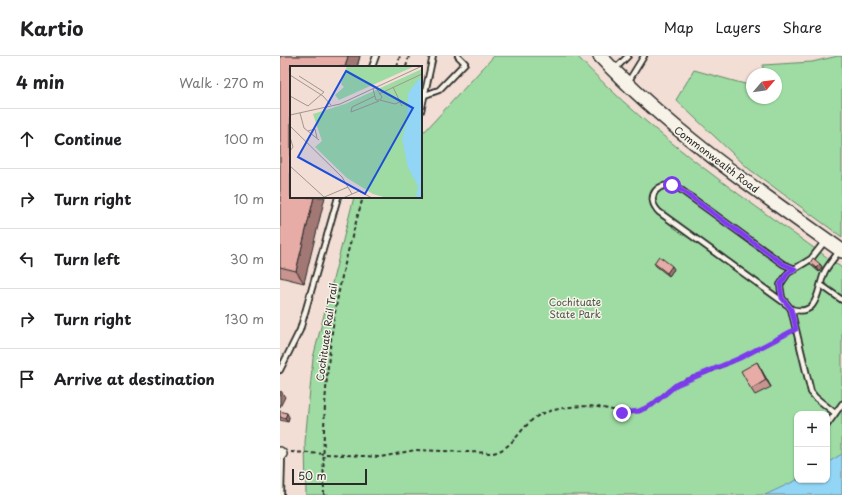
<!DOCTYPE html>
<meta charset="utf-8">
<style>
:root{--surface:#fff;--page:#f2f2f2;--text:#202124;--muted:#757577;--line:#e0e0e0}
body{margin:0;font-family:"Playpen Sans",sans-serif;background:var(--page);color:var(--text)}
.controls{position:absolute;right:12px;bottom:12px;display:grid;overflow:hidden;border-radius:8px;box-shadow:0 1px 3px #0004}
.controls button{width:36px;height:36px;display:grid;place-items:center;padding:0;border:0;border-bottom:1px solid var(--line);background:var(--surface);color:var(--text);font:20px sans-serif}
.compass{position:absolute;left:466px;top:12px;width:36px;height:36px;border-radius:50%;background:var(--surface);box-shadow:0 1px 3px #0004;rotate:61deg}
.scale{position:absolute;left:12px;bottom:10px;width:75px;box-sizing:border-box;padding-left:4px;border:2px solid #2b2b2b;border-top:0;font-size:11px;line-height:14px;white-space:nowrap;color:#2b2b2b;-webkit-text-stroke:3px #f7f3e8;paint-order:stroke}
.stop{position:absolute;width:12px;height:12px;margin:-9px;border:3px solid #7c3aed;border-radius:50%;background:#fff}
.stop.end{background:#7c3aed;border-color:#fff;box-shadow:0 1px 4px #0008}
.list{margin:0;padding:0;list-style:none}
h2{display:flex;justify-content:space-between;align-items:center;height:52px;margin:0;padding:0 16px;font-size:17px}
h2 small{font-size:13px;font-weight:400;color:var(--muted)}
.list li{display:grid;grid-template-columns:26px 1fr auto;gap:12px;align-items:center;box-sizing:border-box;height:60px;padding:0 16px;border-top:1px solid var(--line)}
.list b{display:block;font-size:15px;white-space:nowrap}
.list em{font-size:13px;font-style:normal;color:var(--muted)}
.icon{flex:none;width:22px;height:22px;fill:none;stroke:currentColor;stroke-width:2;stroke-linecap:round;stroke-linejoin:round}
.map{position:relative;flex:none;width:562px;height:439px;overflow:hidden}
header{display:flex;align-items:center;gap:24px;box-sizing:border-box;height:56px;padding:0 20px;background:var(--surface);border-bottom:1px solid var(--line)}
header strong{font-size:19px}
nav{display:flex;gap:22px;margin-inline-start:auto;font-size:14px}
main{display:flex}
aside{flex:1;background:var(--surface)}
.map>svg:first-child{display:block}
.green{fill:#9edca3;stroke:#648467;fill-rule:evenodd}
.water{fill:#92d5f4;stroke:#6991a4}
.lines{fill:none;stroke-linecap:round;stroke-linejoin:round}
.service-casing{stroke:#2b2b2b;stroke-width:8}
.minor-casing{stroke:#2b2b2b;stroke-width:12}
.secondary-casing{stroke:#2b2b2b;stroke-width:16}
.path{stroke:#2b2b2b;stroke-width:2;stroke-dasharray:4 3;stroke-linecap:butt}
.service{stroke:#f7f3e8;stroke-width:4.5}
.minor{stroke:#f7f3e8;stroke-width:9}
.secondary{stroke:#f7f3e8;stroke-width:13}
.wall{fill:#c7948f;stroke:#2b2b2b}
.shaded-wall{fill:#a27874;stroke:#2b2b2b}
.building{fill:#e7aca6;stroke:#2b2b2b}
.route{stroke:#7c3aed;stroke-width:5}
.labels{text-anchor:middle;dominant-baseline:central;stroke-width:3;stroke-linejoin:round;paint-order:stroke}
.street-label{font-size:10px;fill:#2b2b2b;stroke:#f7f3e8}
.park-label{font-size:10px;fill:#485749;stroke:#f7f3e8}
.inset-road{fill:none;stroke:#a29690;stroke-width:1}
.view{fill:#1d4ed8;fill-opacity:0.15;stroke:#1d4ed8;stroke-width:2}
.inset-edge{fill:none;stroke:#2b2b2b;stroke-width:2}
</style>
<header>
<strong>Kartio</strong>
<nav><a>Map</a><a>Layers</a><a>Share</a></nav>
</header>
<main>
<aside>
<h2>4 min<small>Walk · 270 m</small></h2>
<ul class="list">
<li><svg class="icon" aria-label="ahead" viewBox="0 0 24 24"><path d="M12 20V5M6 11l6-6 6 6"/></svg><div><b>Continue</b></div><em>100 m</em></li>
<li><svg class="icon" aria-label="right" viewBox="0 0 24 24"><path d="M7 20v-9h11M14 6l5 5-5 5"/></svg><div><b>Turn right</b></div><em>10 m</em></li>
<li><svg class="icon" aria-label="left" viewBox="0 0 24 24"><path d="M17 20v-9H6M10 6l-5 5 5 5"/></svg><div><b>Turn left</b></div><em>30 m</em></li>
<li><svg class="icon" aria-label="right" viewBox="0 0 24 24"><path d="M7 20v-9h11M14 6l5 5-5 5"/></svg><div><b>Turn right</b></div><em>130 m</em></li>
<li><svg class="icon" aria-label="arrive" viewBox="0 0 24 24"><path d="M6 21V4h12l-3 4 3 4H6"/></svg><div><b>Arrive at destination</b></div></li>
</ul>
</aside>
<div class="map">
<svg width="562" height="439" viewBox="0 0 562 439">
<rect width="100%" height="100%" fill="#f2ded4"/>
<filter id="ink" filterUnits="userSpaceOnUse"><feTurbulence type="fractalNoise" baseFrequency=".025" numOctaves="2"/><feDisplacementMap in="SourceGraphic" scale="8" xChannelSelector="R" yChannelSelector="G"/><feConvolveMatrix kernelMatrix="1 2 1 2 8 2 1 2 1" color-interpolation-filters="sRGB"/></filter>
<g filter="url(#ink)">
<g class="green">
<path d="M214 0H297C375 83 470 146 562 212V439H26L25 386 33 302 74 141H141V74L145 75ZM517 358H547V424H517Z"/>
<polygon points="558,0 562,0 562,181 469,113 396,44 414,14 472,30 472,42 496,42 496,18 482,18 483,9 532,6"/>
</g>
<polygon class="water" points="562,398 562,439 485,439 517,424 547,424 547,407"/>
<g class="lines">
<defs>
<g id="service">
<polyline points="92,11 96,0"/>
<polyline points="335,13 348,0"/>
<polyline points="348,26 364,0"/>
<polyline points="145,39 159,34 185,7 178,0"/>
<polyline points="141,55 153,0"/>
<path d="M545 185 531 203 508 217 500 229 502 242 511 253C540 262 537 231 545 215 549 208 555 201 560 194"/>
<polyline points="541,229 562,244"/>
<path d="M506 248 379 156C364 141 378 124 397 131L503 208 515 213"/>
<polyline points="511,253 531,336 535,341 555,357"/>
<polyline points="0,314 20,274 58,141"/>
<polyline points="547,369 562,348"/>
<polyline points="1,439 2,398"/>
</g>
<polyline id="minor" points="0,396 2,398"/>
<path id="secondary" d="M320 0C391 76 478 135 562 195"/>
</defs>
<use href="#service" class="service-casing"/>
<use href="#minor" class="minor-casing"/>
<use href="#secondary" class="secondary-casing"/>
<g class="path">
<polyline points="117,11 120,0"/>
<polyline points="126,11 129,0"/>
<path d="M11 396 101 401 135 394 213 397C236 392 242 365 264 357 281 351 300 349 318 351 332 353 345 359 360 355 375 350 384 336 397 328 408 321 421 319 434 314 460 303 485 289 510 276"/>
<path d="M44 439C42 369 46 298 60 230 66 200 75 170 83 141"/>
</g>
<use href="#service" class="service"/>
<use href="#minor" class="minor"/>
<use href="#secondary" class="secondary"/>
</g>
<g class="wall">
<polygon points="0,0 80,0 77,11 11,11 24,227 0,221"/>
<polygon points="374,207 394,213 389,220 376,210"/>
<polygon points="530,207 540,208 542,211 539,216 532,210"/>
<polygon points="481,313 491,331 475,339 471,333"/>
<polygon points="0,355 9,361 8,366 0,364"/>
</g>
<g class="shaded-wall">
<polygon points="68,0 80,0 77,11 65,11"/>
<polygon points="34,141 45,141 24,227 16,215"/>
<polygon points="540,208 542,211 539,216 536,212"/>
<polygon points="392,210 394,213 389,220 387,217"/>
<polygon points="477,306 481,313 491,331 486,324"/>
<polygon points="1,335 5,341 0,351 0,336"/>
<polygon points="7,357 9,361 8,366 5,363"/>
</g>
<g class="building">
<polygon points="0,0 68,0 65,11 11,11 11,141 34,141 16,215 0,211"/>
<polygon points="379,200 392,210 387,217 374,207"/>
<polygon points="533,202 540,208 536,212 530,207"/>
<polygon points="477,306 486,324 471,333 461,315"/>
<polygon points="0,355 7,357 5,363 0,361"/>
</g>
</g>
<g class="lines" filter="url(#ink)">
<polyline class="route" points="342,357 359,355 372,349 396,329 460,302 516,273 511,253 502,242 500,229 508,217 515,213 503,208 397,131 392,129"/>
</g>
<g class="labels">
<g class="street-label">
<text transform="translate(437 103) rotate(37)">Commonwealth Road</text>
<text transform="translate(46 276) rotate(-82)">Cochituate Rail Trail</text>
</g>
<g class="park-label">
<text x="295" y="245">Cochituate<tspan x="295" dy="12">State Park</tspan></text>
</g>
</g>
<g transform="translate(10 10)">
<rect width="132" height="132" fill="#f2ded4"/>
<path d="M57 0H125L49 34 45 29 54 21 51 18ZM132 3V132H97L83 128 57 112 25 81 32 75 23 48 55 38Z" fill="#9edca3"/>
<path d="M132 12V132H126L128 120 118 102 112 73 117 55 118 27 128 14Z" fill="#92d5f4"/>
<path class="inset-road" d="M0 9 33 30 41 39M103 21 112 40M83 23 86 34H90L92 31 86 22M89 28 132 8M0 30 18 40 34 26 9 10M85 30 62 41 61 46 89 35M90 34 105 38 110 36M10 47 14 62 29 74M0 49 50 38 132 0M0 60 52 111 62 128M18 65 25 63 27 72M0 71 3 81 0 85M0 100 34 131M32 132 58 121M53 132 69 125 82 132"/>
<path class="view" d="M56 5 123 42 75 128 8 91Z"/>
<rect width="132" height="132" class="inset-edge"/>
</g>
</svg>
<div class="controls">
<button>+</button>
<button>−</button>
</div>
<svg class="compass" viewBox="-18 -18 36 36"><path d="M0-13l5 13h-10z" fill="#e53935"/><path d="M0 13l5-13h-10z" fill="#757577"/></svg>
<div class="scale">50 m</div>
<div class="stop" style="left:392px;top:129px"></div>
<div class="stop end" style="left:342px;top:357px"></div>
</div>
</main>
